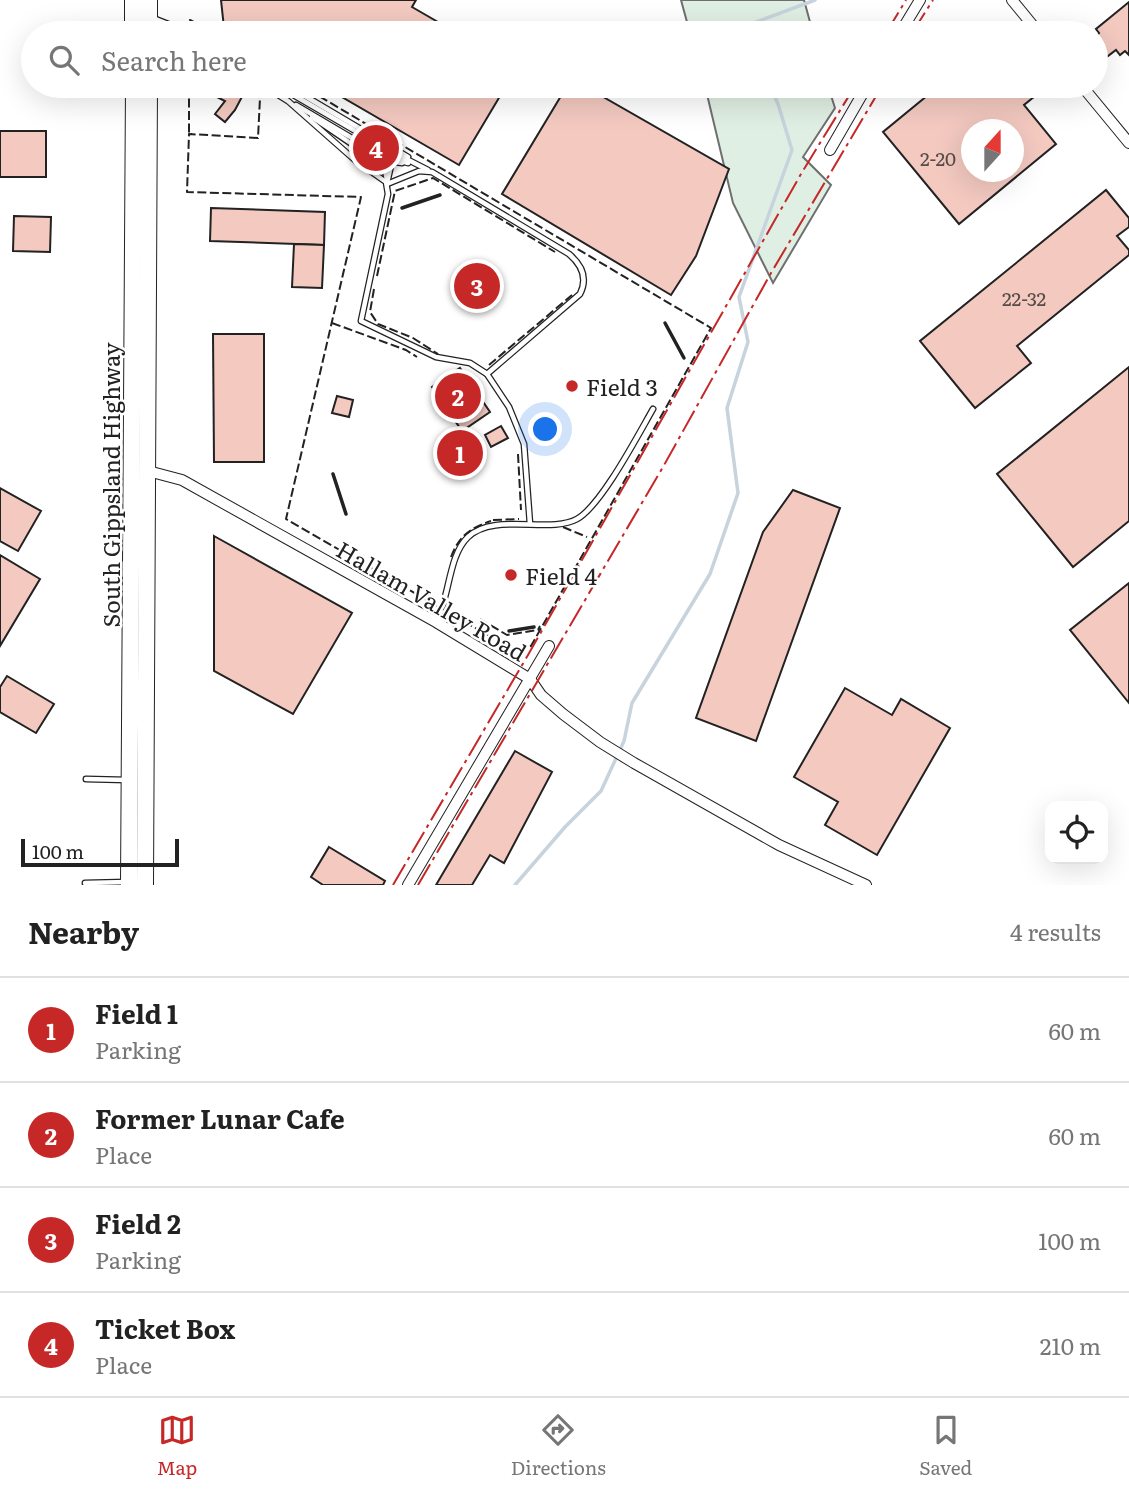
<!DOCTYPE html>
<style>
:root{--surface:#fff;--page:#f2f2f2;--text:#222;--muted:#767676;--line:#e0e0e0;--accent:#c62828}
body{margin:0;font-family:Literata,serif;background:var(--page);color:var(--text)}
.controls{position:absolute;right:21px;bottom:21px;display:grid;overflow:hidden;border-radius:14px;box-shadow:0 7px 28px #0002}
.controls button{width:63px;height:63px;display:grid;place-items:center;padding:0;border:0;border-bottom:2px solid var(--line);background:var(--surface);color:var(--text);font:35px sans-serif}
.compass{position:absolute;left:961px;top:119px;width:63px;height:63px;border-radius:50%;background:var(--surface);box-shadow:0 7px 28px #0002;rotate:21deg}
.scale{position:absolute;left:21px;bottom:18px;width:158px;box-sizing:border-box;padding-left:7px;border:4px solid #222;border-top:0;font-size:19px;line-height:24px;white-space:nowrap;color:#222;-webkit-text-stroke:5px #fff;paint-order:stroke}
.you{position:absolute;left:546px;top:430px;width:24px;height:24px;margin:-18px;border:5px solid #fff;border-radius:50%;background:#1a73e8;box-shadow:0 0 0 10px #1a73e833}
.badge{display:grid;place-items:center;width:46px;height:46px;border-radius:50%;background:var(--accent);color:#fff;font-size:23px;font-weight:700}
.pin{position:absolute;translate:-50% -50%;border:4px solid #fff;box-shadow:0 2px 7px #0006}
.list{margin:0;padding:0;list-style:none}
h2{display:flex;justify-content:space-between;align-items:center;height:91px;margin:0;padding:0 28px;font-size:30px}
h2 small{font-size:23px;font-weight:400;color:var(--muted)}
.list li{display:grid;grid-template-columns:46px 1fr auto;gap:21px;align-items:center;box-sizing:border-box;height:105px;padding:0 28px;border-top:2px solid var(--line)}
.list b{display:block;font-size:26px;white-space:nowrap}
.list p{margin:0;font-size:23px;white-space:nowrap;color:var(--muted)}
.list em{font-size:23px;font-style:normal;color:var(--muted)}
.icon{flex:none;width:38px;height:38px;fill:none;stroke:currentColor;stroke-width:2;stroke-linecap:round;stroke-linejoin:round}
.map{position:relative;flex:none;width:1129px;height:885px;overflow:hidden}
.search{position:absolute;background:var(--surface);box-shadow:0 7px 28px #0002;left:21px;right:21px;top:21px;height:77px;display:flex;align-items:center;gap:18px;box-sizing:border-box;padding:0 24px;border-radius:38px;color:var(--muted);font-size:26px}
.sheet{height:511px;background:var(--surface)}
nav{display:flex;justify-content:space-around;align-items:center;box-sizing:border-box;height:98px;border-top:2px solid var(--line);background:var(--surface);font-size:19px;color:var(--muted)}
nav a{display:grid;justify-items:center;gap:4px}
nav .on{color:var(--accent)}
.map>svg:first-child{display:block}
.green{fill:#e0efe3;stroke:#6f6f6f;stroke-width:2}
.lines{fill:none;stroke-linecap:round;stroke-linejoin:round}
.stream{stroke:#c7d3dd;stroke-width:3.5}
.building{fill:#f3c9c0;stroke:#222;stroke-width:2;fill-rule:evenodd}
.service-casing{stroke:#222;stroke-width:7}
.minor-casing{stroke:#222;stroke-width:12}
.trunk-casing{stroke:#222;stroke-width:18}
.service{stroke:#fff;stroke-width:4.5}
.minor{stroke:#fff;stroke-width:10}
.trunk{stroke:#fff;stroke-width:16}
.fence{stroke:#222;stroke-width:2;stroke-dasharray:9 3.5;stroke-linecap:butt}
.wall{stroke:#222;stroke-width:3.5}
.power{stroke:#c62828;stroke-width:2;stroke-dasharray:24 5 3.5 5;stroke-linecap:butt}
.poi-dot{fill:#c62828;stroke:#fff;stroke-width:2.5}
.labels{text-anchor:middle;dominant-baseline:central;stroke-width:5;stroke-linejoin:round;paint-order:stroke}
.number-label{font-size:19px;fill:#564c4a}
.poi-label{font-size:23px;fill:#222;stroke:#fff;text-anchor:start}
.street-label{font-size:23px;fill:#222;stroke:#fff}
</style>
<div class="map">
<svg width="1129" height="885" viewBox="0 0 1129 885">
<rect width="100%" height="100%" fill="#fff"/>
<g class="green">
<polygon points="681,0 804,0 813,33 690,33"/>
<polygon points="705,86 828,86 835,108 803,157 831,185 773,283 733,203"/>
</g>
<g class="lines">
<g class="stream">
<polyline points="746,33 743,27 815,0"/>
<polyline points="515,885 565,827 601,791 624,741 632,703 710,574 738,493 727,408 748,342 739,297 792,150 778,104 770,86"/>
</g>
</g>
<g class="building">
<polygon points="221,0 416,0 412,7 457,33 232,33 224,28"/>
<polygon points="1129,2 1129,55 1125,51 1120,55 1116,50 1104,59 1096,49 1096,37 1099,33 1096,29"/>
<polygon points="323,86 506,86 459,165"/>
<polygon points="567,86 584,86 729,169 696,256 671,295 502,194"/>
<path d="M939 86H1044L1045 88 1024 105 1056 144 959 224 883 132ZM972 130H1014V172H972Z"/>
<polygon points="233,87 244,93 235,110 225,122 215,114 225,101 217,97 222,89 230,92"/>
<rect x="0" y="131" width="46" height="46"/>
<polygon points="1106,190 1129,218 1129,227 1117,236 1129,250 1129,255 1017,346 1031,363 975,408 920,341"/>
<polygon points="211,208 325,212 324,245 210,241"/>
<polygon points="14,216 51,217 50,252 13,251"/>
<polygon points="294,244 324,245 322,288 292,287"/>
<polygon points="213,334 264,334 264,462 214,462"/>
<polygon points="1129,367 1129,521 1073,567 997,474"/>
<polygon points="460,368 490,412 462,431 432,387"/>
<polygon points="337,396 353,400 349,417 332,413"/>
<polygon points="501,426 508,438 491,447 485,435"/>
<polygon points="0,488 41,511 18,551 0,541"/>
<polygon points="793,490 840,508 756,741 696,718 763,532"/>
<polygon points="214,536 352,613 293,714 214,671"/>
<polygon points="0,555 40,579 0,646"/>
<polygon points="1129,583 1129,703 1070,630"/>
<polygon points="7,676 54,704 36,733 0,712 0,687"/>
<polygon points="845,688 892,715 901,699 950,728 877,855 825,825 838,802 794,777"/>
<polygon points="515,751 552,772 504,863 490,855 472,885 436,885"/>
<polygon points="329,847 385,881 383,885 323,885 311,877"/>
</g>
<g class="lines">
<defs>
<g id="service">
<polyline points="153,18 191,33"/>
<polyline points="264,86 288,101 356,161 386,182 388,194 361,321 436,357 470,363 487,374 509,407 524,444 530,524"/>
<polyline points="278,86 383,147 428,170"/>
<polyline points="288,86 408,157"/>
<polyline points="296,105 379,154 408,163"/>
<polyline points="312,117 374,159 402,163"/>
<polyline points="377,161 385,170 387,180"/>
<polyline points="387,183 392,161"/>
<path d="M387 184 419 171 432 172 569 254C582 265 588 278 580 294L487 374"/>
<path d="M436 622C450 597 448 556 468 537 494 512 550 534 577 519 601 506 638 435 653 409"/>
<polyline points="86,779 127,780"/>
<polyline points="85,883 127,882"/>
</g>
<g id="minor">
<polyline points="1012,0 1039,33"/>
<polyline points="900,33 920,0"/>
<polyline points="1082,86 1129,143"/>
<polyline points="830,150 867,86"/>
<polyline points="148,471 182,480 436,622 530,679 541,695 563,714 600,742 634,763 779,845 866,885"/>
<polyline points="408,885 549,646"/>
</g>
<g id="trunk">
<polyline points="133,33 133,0"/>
<polyline points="149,33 149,0"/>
<polyline points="129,885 134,86"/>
<polyline points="145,885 149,86"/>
</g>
</defs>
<use href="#service" class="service-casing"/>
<use href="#minor" class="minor-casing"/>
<use href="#trunk" class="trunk-casing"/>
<use href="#service" class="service"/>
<use href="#minor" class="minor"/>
<use href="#trunk" class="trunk"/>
<g class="fence">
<polyline points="192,33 190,20 214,33"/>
<polyline points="189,86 189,134 192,134"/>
<polyline points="241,86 260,98 258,138 189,134 187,192 361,197 286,519 517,652 531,646 711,328 302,86"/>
<polyline points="377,276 395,191 433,178 555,252"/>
<polyline points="374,289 370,312 378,324 413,338 438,354"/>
<polyline points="332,323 406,350 417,357"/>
<polyline points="489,365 572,295"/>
<polyline points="518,454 521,510"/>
<polyline points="493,520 519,519"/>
<polyline points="563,527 587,537"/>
<path d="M451 557C459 536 470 528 491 521"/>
<polyline points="480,619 507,635 538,630 540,626"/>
</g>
<g class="wall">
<polyline points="402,208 440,195"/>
<polyline points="665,323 684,358"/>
<polyline points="333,474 346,514"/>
<polyline points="509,631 534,627"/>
</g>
<g class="power">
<polyline points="886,33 906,0"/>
<polyline points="912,33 933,0"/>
<polyline points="393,885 528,655 801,174 855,86"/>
<polyline points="418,885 663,467 771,273 882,86"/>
</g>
</g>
<g class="poi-dot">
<circle cx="572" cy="386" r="7"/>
<circle cx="511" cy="575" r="7"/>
</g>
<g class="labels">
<g class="number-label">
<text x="938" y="158">2-20</text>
<text x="1024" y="298">22-32</text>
</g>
<g class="poi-label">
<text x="586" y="386">Field 3</text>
<text x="525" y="575">Field 4</text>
</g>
<g class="street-label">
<text transform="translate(110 485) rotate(-90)">South Gippsland Highway</text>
<text transform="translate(432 600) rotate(30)">Hallam Valley Road</text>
</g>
</g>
</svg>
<div class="controls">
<button><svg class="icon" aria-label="locate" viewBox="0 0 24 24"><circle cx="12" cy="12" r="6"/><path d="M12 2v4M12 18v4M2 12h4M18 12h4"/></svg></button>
</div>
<svg class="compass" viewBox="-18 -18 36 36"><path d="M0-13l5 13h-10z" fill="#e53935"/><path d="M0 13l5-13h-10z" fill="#767676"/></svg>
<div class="scale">100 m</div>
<div class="you"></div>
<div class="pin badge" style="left:460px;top:453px">1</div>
<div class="pin badge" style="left:458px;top:396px">2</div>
<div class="pin badge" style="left:477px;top:286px">3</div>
<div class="pin badge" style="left:376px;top:148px">4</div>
<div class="search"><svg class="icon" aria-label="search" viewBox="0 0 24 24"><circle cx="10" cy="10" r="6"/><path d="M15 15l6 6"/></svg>Search here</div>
</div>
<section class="sheet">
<h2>Nearby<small>4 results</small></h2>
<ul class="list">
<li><span class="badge">1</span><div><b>Field 1</b><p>Parking</p></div><em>60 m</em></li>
<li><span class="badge">2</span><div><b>Former Lunar Cafe</b><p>Place</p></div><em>60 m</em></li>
<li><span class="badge">3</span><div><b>Field 2</b><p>Parking</p></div><em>100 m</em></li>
<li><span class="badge">4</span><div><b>Ticket Box</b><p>Place</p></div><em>210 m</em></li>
</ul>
</section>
<nav>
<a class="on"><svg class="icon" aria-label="map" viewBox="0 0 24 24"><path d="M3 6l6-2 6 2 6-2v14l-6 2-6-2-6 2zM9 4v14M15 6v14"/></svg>Map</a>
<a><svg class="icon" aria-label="directions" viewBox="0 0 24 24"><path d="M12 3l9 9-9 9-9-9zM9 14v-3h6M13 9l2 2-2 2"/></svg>Directions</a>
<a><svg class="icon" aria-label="saved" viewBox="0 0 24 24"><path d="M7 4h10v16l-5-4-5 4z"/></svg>Saved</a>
</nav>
